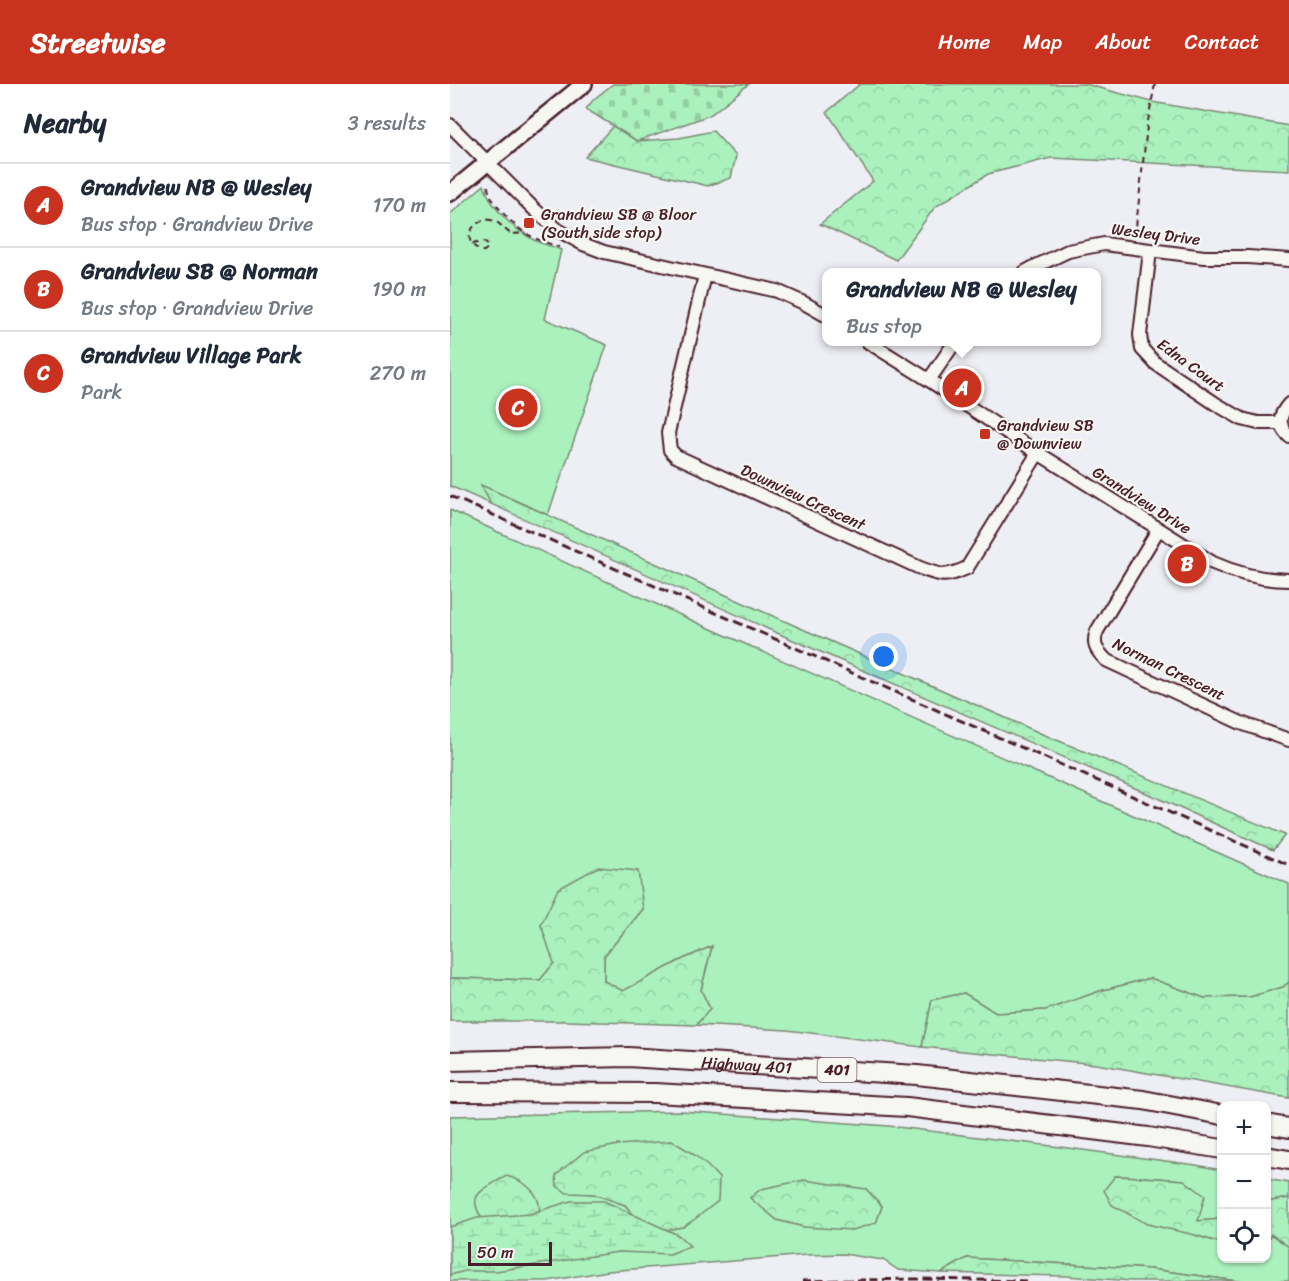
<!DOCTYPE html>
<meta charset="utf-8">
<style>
:root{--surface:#fff;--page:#f6f6f7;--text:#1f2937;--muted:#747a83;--line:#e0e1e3;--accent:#c8321e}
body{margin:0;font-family:Sriracha,sans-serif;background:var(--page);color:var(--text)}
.controls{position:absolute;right:18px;bottom:18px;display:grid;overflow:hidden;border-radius:12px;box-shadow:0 2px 4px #0004}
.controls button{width:54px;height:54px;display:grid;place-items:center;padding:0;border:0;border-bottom:2px solid var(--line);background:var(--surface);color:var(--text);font:30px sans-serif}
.scale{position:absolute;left:18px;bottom:15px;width:84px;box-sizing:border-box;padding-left:6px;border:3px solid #4a1f2b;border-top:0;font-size:16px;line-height:21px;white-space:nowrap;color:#4a1f2b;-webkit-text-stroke:4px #f6f6f2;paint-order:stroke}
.you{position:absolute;left:434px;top:573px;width:21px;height:21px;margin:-15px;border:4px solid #fff;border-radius:50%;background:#1a73e8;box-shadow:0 0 0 9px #1a73e833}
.badge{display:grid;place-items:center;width:39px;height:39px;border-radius:50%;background:var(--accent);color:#fff;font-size:20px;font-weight:700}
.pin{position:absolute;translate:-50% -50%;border:3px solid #fff;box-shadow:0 2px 6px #0006}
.popup{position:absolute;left:372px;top:184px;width:279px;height:78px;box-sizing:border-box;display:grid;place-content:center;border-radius:12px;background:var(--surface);filter:drop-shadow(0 2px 4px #0005);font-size:20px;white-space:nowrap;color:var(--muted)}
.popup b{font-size:22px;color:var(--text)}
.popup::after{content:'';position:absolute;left:50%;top:100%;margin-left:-12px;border:12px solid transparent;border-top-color:var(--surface)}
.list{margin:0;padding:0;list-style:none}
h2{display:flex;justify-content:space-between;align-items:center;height:78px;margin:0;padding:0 24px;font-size:26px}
h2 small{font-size:20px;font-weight:400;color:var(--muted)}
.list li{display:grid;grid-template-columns:39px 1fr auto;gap:18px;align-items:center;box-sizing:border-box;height:84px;padding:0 24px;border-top:2px solid var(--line)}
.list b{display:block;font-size:22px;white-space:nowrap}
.list p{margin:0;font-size:20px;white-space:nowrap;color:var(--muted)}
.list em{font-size:20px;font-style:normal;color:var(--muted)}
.icon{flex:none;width:33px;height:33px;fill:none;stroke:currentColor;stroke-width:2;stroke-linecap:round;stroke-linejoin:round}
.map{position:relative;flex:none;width:839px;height:1197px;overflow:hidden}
header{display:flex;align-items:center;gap:36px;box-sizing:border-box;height:84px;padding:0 30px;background:var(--accent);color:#fff}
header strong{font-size:28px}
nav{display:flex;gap:33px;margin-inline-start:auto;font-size:21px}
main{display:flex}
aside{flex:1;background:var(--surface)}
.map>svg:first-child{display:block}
.green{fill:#aaf1bd;stroke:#7a8874;stroke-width:1.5;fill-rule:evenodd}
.forest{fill:url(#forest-crowns);stroke:#7a8874;stroke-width:1.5}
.wetland{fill:url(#wetland-marsh);stroke:#7a8874;stroke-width:1.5}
.cemetery{fill:url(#cemetery-stones);stroke:#7a8874;stroke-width:1.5}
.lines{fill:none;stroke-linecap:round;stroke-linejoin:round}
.minor-casing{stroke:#4a1f2b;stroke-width:16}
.major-casing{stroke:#4a1f2b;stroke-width:20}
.highway-casing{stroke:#4a1f2b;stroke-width:22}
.path{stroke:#4a1f2b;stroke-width:2;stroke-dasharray:6 4.5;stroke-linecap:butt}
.minor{stroke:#f6f6f2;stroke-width:12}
.major{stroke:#f6f6f2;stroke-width:15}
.highway{stroke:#f6f6f2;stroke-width:18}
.rail{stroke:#4a1f2b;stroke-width:3;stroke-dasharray:9 4.5;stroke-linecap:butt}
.poi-dot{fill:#c8321e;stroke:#f6f6f2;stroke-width:2}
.labels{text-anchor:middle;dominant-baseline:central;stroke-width:4.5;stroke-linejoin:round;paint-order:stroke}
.shield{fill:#f6f6f2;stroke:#7e6067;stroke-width:1.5}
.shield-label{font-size:15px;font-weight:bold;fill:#4a1f2b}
.poi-label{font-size:16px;fill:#4a1f2b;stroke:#f6f6f2;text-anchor:start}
.street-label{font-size:16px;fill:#4a1f2b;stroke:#f6f6f2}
</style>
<header>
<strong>Streetwise</strong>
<nav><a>Home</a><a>Map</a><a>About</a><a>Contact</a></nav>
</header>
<main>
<aside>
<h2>Nearby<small>3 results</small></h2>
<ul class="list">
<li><span class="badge">A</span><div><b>Grandview NB @ Wesley</b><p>Bus stop · Grandview Drive</p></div><em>170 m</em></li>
<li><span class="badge">B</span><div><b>Grandview SB @ Norman</b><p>Bus stop · Grandview Drive</p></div><em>190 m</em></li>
<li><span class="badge">C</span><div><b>Grandview Village Park</b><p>Park</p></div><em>270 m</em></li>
</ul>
</aside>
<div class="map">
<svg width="839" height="1197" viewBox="0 0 839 1197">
<defs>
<pattern id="forest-crowns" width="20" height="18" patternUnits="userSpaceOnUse" patternTransform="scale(1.5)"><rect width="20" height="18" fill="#aaf1bd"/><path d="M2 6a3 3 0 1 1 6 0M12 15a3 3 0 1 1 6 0" fill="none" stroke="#94cea3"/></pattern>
<pattern id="wetland-marsh" width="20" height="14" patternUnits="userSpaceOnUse" patternTransform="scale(1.5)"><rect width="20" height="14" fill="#aaf1bd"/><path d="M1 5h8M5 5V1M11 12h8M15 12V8" fill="none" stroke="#94cea3"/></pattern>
<pattern id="cemetery-stones" width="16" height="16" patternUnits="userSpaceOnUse" patternTransform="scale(1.5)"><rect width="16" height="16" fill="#aaf1bd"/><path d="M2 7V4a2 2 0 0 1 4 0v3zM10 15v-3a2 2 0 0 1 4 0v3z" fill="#94cea3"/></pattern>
</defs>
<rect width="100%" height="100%" fill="#eeeff4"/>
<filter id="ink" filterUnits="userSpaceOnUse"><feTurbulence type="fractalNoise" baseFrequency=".0167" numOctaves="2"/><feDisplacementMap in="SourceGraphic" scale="12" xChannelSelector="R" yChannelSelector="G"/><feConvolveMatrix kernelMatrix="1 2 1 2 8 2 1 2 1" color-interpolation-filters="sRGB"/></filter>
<g filter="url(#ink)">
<g class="green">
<path d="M34 101C41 124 62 144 84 156 92 160 102 162 111 166L95 235 157 261 98 431 32 402 41 420 0 402V130Z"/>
<polygon points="0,426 250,540 839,800 839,898 833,903 800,913 754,914 700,894 650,907 596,926 546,929 514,909 482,916 472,963 337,946 246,941 260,925 251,906 262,862 229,877 173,908 154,897 154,872 193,825 91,841 105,879 90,896 0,894"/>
<path d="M231 1027 439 1042 610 1063 746 1081 771 1086V1135L748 1137 734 1096 693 1093 665 1092 745 1151 771 1159 772 1174H816L817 1157 820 1150 839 1163V1197H788L700 1185 517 1174 491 1189 448 1186 433 1176 393 1170 357 1171 158 1187 97 1197H0V1032ZM113 1085 233 1143 192 1141 175 1121 144 1110 117 1108ZM416 1105 432 1122 426 1139 354 1143 327 1136 301 1113Z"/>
<polygon points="816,1095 839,1099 839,1114 817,1118"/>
</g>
<g class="forest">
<polygon points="410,0 635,0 702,18 839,42 839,86 601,74 538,90 485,123 446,176 370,140 423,97 377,28"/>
<polygon points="163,42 187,57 229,54 263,47 286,72 281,94 258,102 135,73"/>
<polygon points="31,401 316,529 590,649 835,751 823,766 694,708 327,549 41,420"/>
<polygon points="148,783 188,787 193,825 154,872 154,897 173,907 229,877 262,862 251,906 260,925 246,941 117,937 0,937 0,894 90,896 104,879 91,841 108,805"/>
<polygon points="700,894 754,914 800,913 833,903 839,898 839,1014 646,980 472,963 482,916 514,909 546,929 596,926 650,907"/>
<path d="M222 1057C243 1069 253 1076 269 1094L268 1117 245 1135 233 1143 210 1147 192 1141 175 1121 144 1110 117 1109 107 1102 106 1092 113 1085 134 1068 168 1061Z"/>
<path d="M56 1092C70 1095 86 1105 89 1120 90 1124 89 1130 89 1135L37 1142C13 1110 30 1108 56 1092Z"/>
<polygon points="665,1092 693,1093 734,1096 755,1112 748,1137 771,1135 771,1159 745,1151 697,1140 662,1121 654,1106"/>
<polygon points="354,1096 416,1105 432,1122 426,1139 402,1146 354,1143 327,1136 300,1114 311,1105"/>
<polygon points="839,1114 839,1163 821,1150 817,1157 816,1118"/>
<polygon points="517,1174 700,1185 788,1197 682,1197 616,1192 491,1189"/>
</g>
<polygon class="wetland" points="121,1117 154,1117 228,1151 240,1162 220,1170 168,1168 46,1187 15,1187 0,1191 0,1143 27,1134 79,1130"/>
<polygon class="cemetery" points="163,0 299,0 260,31 187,57 136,25 144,15"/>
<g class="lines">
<defs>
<g id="minor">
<polyline points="0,41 84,125 108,146 133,160 154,168 327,207 354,219 377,232"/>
<polyline points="700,167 690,251 692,265 705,279 766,320 792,335 808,339 830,339"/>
<polyline points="575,188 584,183 618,167 654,160 754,173 798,173 839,176"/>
<path d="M255 191 218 349 220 366 226 372 470 484C492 492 494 494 517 484L588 369"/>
<path d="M418 258 479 296 588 369 763 479C788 490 811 496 839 496"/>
<polyline points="479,296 505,258"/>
<path d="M839 320C829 331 827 341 839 352"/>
<path d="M708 446 647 547C642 560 646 566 656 576L791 639 839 656"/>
</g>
<polyline id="major" points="0,109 134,0"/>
<g id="highway">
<path id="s1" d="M0 977 178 973 467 991 693 1016 772 1031"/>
<polyline points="0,1008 205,1009 457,1023 698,1053 772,1065"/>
<polyline points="816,1040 839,1044"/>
<polyline points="816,1072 839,1076"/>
</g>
</defs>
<use href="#minor" class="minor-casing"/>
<use href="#major" class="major-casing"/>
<use href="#highway" class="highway-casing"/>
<g class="path">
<path d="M38 102C38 117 64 142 77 150 87 156 98 159 109 163"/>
<polyline points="685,152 697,42 705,0"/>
<path d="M22 160 32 158 36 159 38 164 34 167H30C26 164 22 161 20 156 17 145 30 134 41 136 49 137 54 146 61 150L76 149"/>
</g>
<use href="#minor" class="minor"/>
<use href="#major" class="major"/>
<use href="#highway" class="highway"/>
<g class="rail">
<polyline points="0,412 839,781"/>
<polyline points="352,1197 467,1195 581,1197"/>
</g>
</g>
</g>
<g class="poi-dot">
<rect x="73" y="133" width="12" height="12" rx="3"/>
<rect x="529" y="344" width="12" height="12" rx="3"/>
</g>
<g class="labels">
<rect class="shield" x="367.5" y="974" width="39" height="24" rx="4.5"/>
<g class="shield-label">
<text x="387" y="986">401</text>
</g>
<g class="poi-label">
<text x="91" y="130">Grandview SB @ Bloor<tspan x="91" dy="18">(South side stop)</tspan></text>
<text x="547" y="341">Grandview SB<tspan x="547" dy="18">@ Downview</tspan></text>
</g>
<g class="street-label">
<text transform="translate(706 150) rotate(7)">Wesley Drive</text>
<text transform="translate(741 281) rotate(36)">Edna Court</text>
<text transform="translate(353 413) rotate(25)">Downview Crescent</text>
<text transform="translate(692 416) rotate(32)">Grandview Drive</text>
<text transform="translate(719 585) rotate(26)">Norman Crescent</text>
<text stroke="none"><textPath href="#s1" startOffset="297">Highway 401</textPath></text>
</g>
</g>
</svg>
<div class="controls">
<button>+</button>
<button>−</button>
<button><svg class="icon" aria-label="locate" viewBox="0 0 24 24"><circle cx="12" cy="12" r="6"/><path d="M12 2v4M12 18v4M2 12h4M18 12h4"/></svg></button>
</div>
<div class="scale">50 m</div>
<div class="you"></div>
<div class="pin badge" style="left:512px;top:304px">A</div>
<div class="popup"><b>Grandview NB @ Wesley</b>Bus stop</div>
<div class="pin badge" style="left:737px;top:480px">B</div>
<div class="pin badge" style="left:68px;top:324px">C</div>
</div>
</main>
